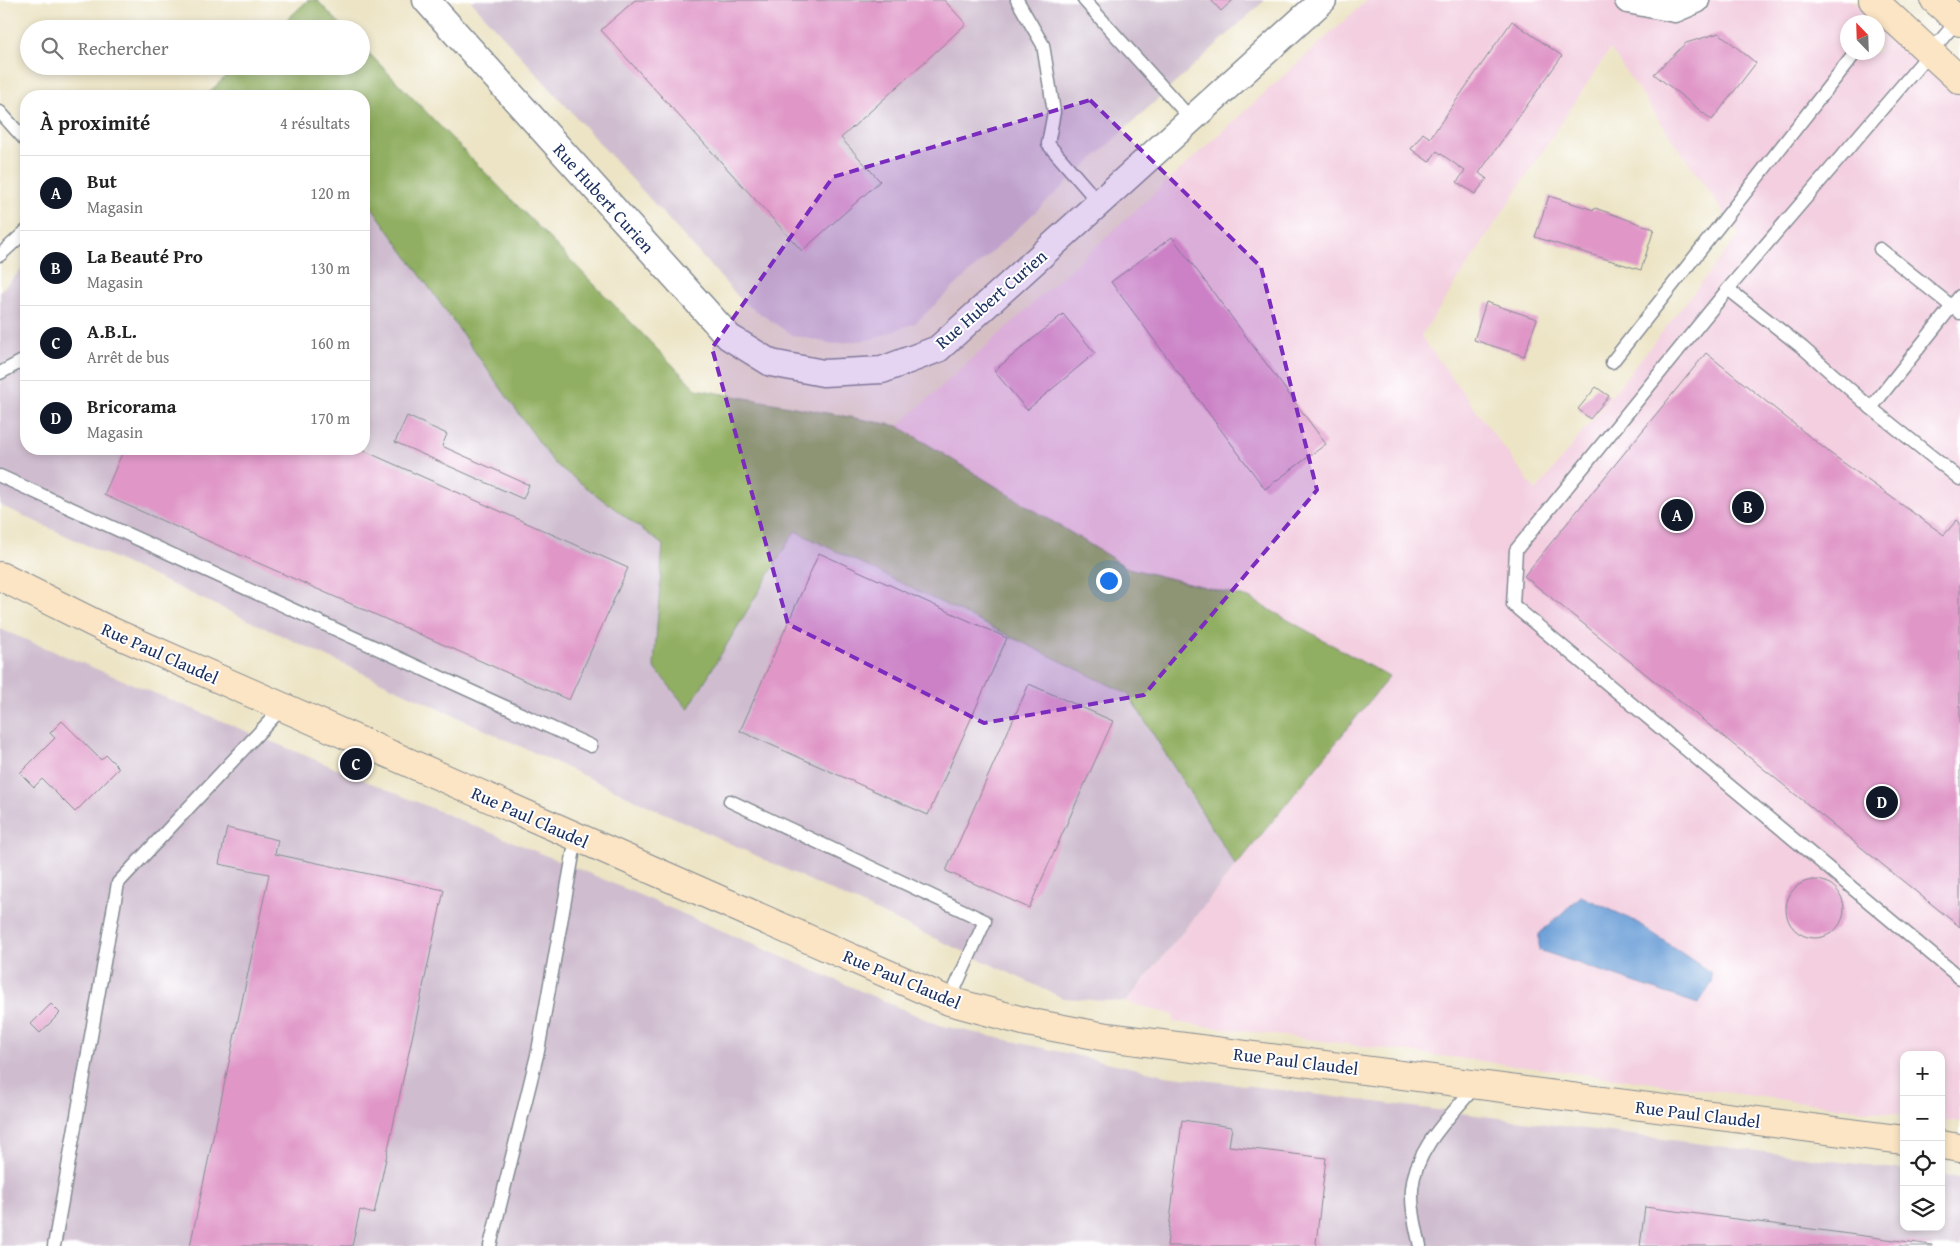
<!DOCTYPE html>
<html lang="fr">
<meta charset="utf-8">
<style>
:root{--surface:#fff;--page:#f6f6f6;--text:#222;--muted:#767676;--line:#e0e0e0;--accent:#111827}
body{margin:0;font-family:"Gentium Book Plus",serif;background:var(--page);color:var(--text)}
.controls{position:absolute;right:15px;bottom:15px;display:grid;overflow:hidden;border-radius:10px;box-shadow:0 2px 8px #0003}
.controls button{width:45px;height:45px;display:grid;place-items:center;padding:0;border:0;border-bottom:1px solid var(--line);background:var(--surface);color:var(--text);font:25px sans-serif}
.compass{position:absolute;left:1840px;top:15px;width:45px;height:45px;border-radius:50%;background:var(--surface);box-shadow:0 2px 8px #0003;rotate:337deg}
.you{position:absolute;left:1108px;top:580px;width:18px;height:18px;margin:-12px;border:4px solid #fff;border-radius:50%;background:#1a73e8;box-shadow:0 0 0 8px #1a73e833}
.badge{display:grid;place-items:center;width:32px;height:32px;border-radius:50%;background:var(--accent);color:#fff;font-size:16px;font-weight:700}
.pin{position:absolute;translate:-50% -50%;border:2px solid #fff;box-shadow:0 1px 5px #0006}
.list{margin:0;padding:0;list-style:none}
h2{display:flex;justify-content:space-between;align-items:center;height:65px;margin:0;padding:0 20px;font-size:21px}
h2 small{font-size:16px;font-weight:400;color:var(--muted)}
.list li{display:grid;grid-template-columns:32px 1fr auto;gap:15px;align-items:center;box-sizing:border-box;height:75px;padding:0 20px;border-top:1px solid var(--line)}
.list b{display:block;font-size:19px;white-space:nowrap}
.list p{margin:0;font-size:16px;white-space:nowrap;color:var(--muted)}
.list em{font-size:16px;font-style:normal;color:var(--muted)}
.icon{flex:none;width:28px;height:28px;fill:none;stroke:currentColor;stroke-width:2;stroke-linecap:round;stroke-linejoin:round}
.map{position:relative;flex:none;width:1960px;height:1246px;overflow:hidden}
.search{position:absolute;background:var(--surface);box-shadow:0 2px 8px #0003;left:20px;top:20px;width:350px;height:55px;display:flex;align-items:center;gap:12px;box-sizing:border-box;padding:0 18px;border-radius:28px;color:var(--muted);font-size:19px}
.panel{position:absolute;background:var(--surface);box-shadow:0 2px 8px #0003;left:20px;top:90px;width:350px;height:365px;border-radius:20px}
.map>svg:first-child{display:block}
.built{fill:#f3cfe0;fill-rule:evenodd}
.industrial{fill:#cfbdcf}
.forest{fill:#91af62;stroke:#566f60}
.water{fill:#6c9fd7;stroke:#44679a}
.building{fill:#e097c8}
.lines{fill:none;stroke-linecap:round;stroke-linejoin:round}
.lane-casing{stroke:#848a92;stroke-width:15}
.street-casing{stroke:#848a92;stroke-width:29}
.secondary-casing{stroke:#848a92;stroke-width:30}
.lane{stroke:#fff;stroke-width:12}
.street{stroke:#fff;stroke-width:26}
.secondary{stroke:#fce5c4;stroke-width:28}
.marked{fill:#7b2cbf;fill-opacity:0.2;stroke:#7b2cbf;stroke-width:4;stroke-dasharray:10 6;stroke-linejoin:round}
.labels{text-anchor:middle;dominant-baseline:central;stroke-width:4;stroke-linejoin:round;paint-order:stroke}
.street-label{font-size:18px;fill:#1b2f5e;stroke:#fff}
</style>
<div class="map">
<svg width="1960" height="1246" viewBox="0 0 1960 1246">
<rect width="100%" height="100%" fill="#fff"/>
<filter id="ink" filterUnits="userSpaceOnUse"><feTurbulence type="fractalNoise" baseFrequency=".02" numOctaves="2"/><feDisplacementMap in="SourceGraphic" scale="10" xChannelSelector="R" yChannelSelector="G"/><feConvolveMatrix kernelMatrix="1 2 1 2 8 2 1 2 1" color-interpolation-filters="sRGB"/></filter>
<filter id="wash" filterUnits="userSpaceOnUse"><feTurbulence type="fractalNoise" baseFrequency=".0096" numOctaves="4" result="noise"/><feDisplacementMap in="SourceGraphic" scale="20" xChannelSelector="R" yChannelSelector="G"/><feGaussianBlur stdDeviation="1.12" result="paint"/><feColorMatrix in="noise" values="0 0 0 0 0 0 0 0 0 0 0 0 0 0 0 0 0 1.4 0 .05"/><feComposite in="paint" operator="in"/></filter>
<g filter="url(#wash)">
<rect width="100%" height="100%" fill="#ece4c5"/>
<path class="built" d="M1367 0H1850L1866 8 1960 94V1122L1941 1120V1055H1904V1115L1173 1022 1174 1015 1126 1002 1389 677 1249 598 1128 568 898 426ZM1848 22H1878V52H1848ZM1610 49 1739 235 1536 491 1421 336Z"/>
<g class="industrial">
<polygon points="470,0 1265,0 915,323 873,339 833,344 792,335 743,302"/>
<polygon points="364,196 554,463 663,545 654,667 688,709 795,531 1128,694 1236,866 1126,1002 1063,998 0,505 0,291 26,265 26,449 364,449"/>
<polygon points="0,629 605,880 939,1025 1165,1075 1904,1170 1904,1227 1941,1227 1941,1175 1960,1178 1960,1246 0,1246"/>
</g>
<g class="forest">
<polygon points="308,0 317,0 345,29 277,29"/>
<polygon points="361,45 696,389 898,426 1128,568 1249,598 1389,677 1236,866 1128,694 795,531 688,709 654,667 663,545 554,463 364,196 364,96 205,96 237,66 361,66"/>
</g>
<polygon class="water" points="1581,896 1635,921 1711,973 1712,983 1698,1004 1539,950 1539,934"/>
<g id="blocks">
<g class="building">
<polygon points="635,0 944,0 966,24 841,138 880,181 802,251 601,30"/>
<polygon points="1211,0 1233,0 1221,11"/>
<polygon points="1512,21 1562,56 1479,173 1487,179 1475,194 1457,182 1465,171 1437,151 1429,162 1411,149 1423,133 1430,138"/>
<polygon points="1719,33 1756,63 1712,120 1654,74 1686,43"/>
<polygon points="1549,196 1594,210 1595,208 1654,229 1641,270 1535,237"/>
<polygon points="1172,237 1326,444 1265,489 1111,282"/>
<polygon points="1486,302 1537,319 1524,356 1474,340"/>
<polygon points="1063,314 1095,353 1027,410 994,371"/>
<polygon points="1706,353 1830,453 1944,535 1957,520 1960,523 1960,927 1524,576"/>
<polygon points="1596,387 1609,396 1590,419 1578,409"/>
<polygon points="407,416 447,434 442,446 529,485 523,499 395,442"/>
<polygon points="124,449 360,449 628,568 569,700 104,495"/>
<polygon points="819,553 1007,638 928,815 740,731"/>
<polygon points="1029,684 1113,721 1029,908 946,871"/>
<polygon points="62,721 101,760 106,755 119,768 75,812 42,779 34,787 20,773 55,738 50,733"/>
<polygon points="227,828 278,840 275,854 444,890 374,1214 360,1210 352,1246 190,1246 269,874 219,864"/>
<circle cx="1815" cy="909" r="29"/>
<polygon points="51,1004 60,1013 40,1033 31,1024"/>
<polygon points="1182,1120 1232,1127 1229,1146 1326,1158 1316,1243 1318,1246 1167,1246"/>
<polygon points="1645,1207 1932,1245 1932,1246 1640,1246"/>
</g>
</g>
</g>
<g filter="url(#ink)">
<use href="#blocks" fill-opacity="0" stroke="#848a92" stroke-width="1"/>
<g class="lines">
<defs>
<g id="lane">
<polyline points="1017,0 1043,45 1054,112 1048,144 1099,203"/>
<polyline points="1084,0 1192,120"/>
<polyline points="1958,20 1728,289 1516,550 1513,605 1960,978"/>
<polyline points="0,112 26,141"/>
<polyline points="1880,249 1960,313"/>
<polyline points="0,255 26,231"/>
<polyline points="1728,289 1803,348 1871,408 1960,296"/>
<polyline points="1612,362 1856,52"/>
<polyline points="0,373 26,359"/>
<polyline points="1871,408 1960,479"/>
<polyline points="0,476 591,746"/>
<polyline points="730,801 985,921 949,1001"/>
<polyline points="54,1246 118,883 283,707"/>
<polyline points="490,1246 538,1051 576,838"/>
<path d="M1420 1246C1416 1228 1411 1208 1412 1189 1415 1148 1452 1115 1476 1085"/>
</g>
<g id="street">
<polyline points="426,0 729,337 771,363 823,373 882,370 938,349 1323,0"/>
<polyline points="1628,0 1675,9 1696,0"/>
</g>
<g id="secondary">
<polyline points="1873,0 1960,80"/>
<polyline points="1935,0 1960,22"/>
<polyline points="0,576 106,629 949,1001 1027,1022 1100,1036 1904,1140"/>
<polyline points="1941,1145 1960,1148"/>
</g>
</defs>
<use href="#lane" class="lane-casing"/>
<use href="#street" class="street-casing"/>
<use href="#secondary" class="secondary-casing"/>
<use href="#lane" class="lane"/>
<use href="#street" class="street"/>
<use href="#secondary" class="secondary"/>
</g>
</g>
<path class="marked" d="M1090 100 1261 267 1317 490 1144 695 984 723 788 624 712 348 833 177Z"/>
<g class="labels">
<g class="street-label">
<text transform="translate(604 198) rotate(48)">Rue Hubert Curien</text>
<text transform="translate(991 299) rotate(-41)">Rue Hubert Curien</text>
<text transform="translate(160 653) rotate(24)">Rue Paul Claudel</text>
<text transform="translate(530 817) rotate(24)">Rue Paul Claudel</text>
<text transform="translate(902 979) rotate(23)">Rue Paul Claudel</text>
<text transform="translate(1296 1061) rotate(7)">Rue Paul Claudel</text>
<text transform="translate(1698 1114) rotate(7)">Rue Paul Claudel</text>
</g>
</g>
</svg>
<div class="controls">
<button>+</button>
<button>−</button>
<button><svg class="icon" aria-label="locate" viewBox="0 0 24 24"><circle cx="12" cy="12" r="6"/><path d="M12 2v4M12 18v4M2 12h4M18 12h4"/></svg></button>
<button><svg class="icon" aria-label="layers" viewBox="0 0 24 24"><path d="M12 4l9 5-9 5-9-5zM3 14l9 5 9-5"/></svg></button>
</div>
<svg class="compass" viewBox="-18 -18 36 36"><path d="M0-13l5 13h-10z" fill="#e53935"/><path d="M0 13l5-13h-10z" fill="#767676"/></svg>
<div class="you"></div>
<div class="pin badge" style="left:1677px;top:515px">A</div>
<div class="pin badge" style="left:1748px;top:507px">B</div>
<div class="pin badge" style="left:356px;top:764px">C</div>
<div class="pin badge" style="left:1882px;top:802px">D</div>
<div class="search"><svg class="icon" aria-label="search" viewBox="0 0 24 24"><circle cx="10" cy="10" r="6"/><path d="M15 15l6 6"/></svg>Rechercher</div>
<section class="panel">
<h2>À proximité<small>4 résultats</small></h2>
<ul class="list">
<li><span class="badge">A</span><div><b>But</b><p>Magasin</p></div><em>120 m</em></li>
<li><span class="badge">B</span><div><b>La Beauté Pro</b><p>Magasin</p></div><em>130 m</em></li>
<li><span class="badge">C</span><div><b>A.B.L.</b><p>Arrêt de bus</p></div><em>160 m</em></li>
<li><span class="badge">D</span><div><b>Bricorama</b><p>Magasin</p></div><em>170 m</em></li>
</ul>
</section>
</div>
